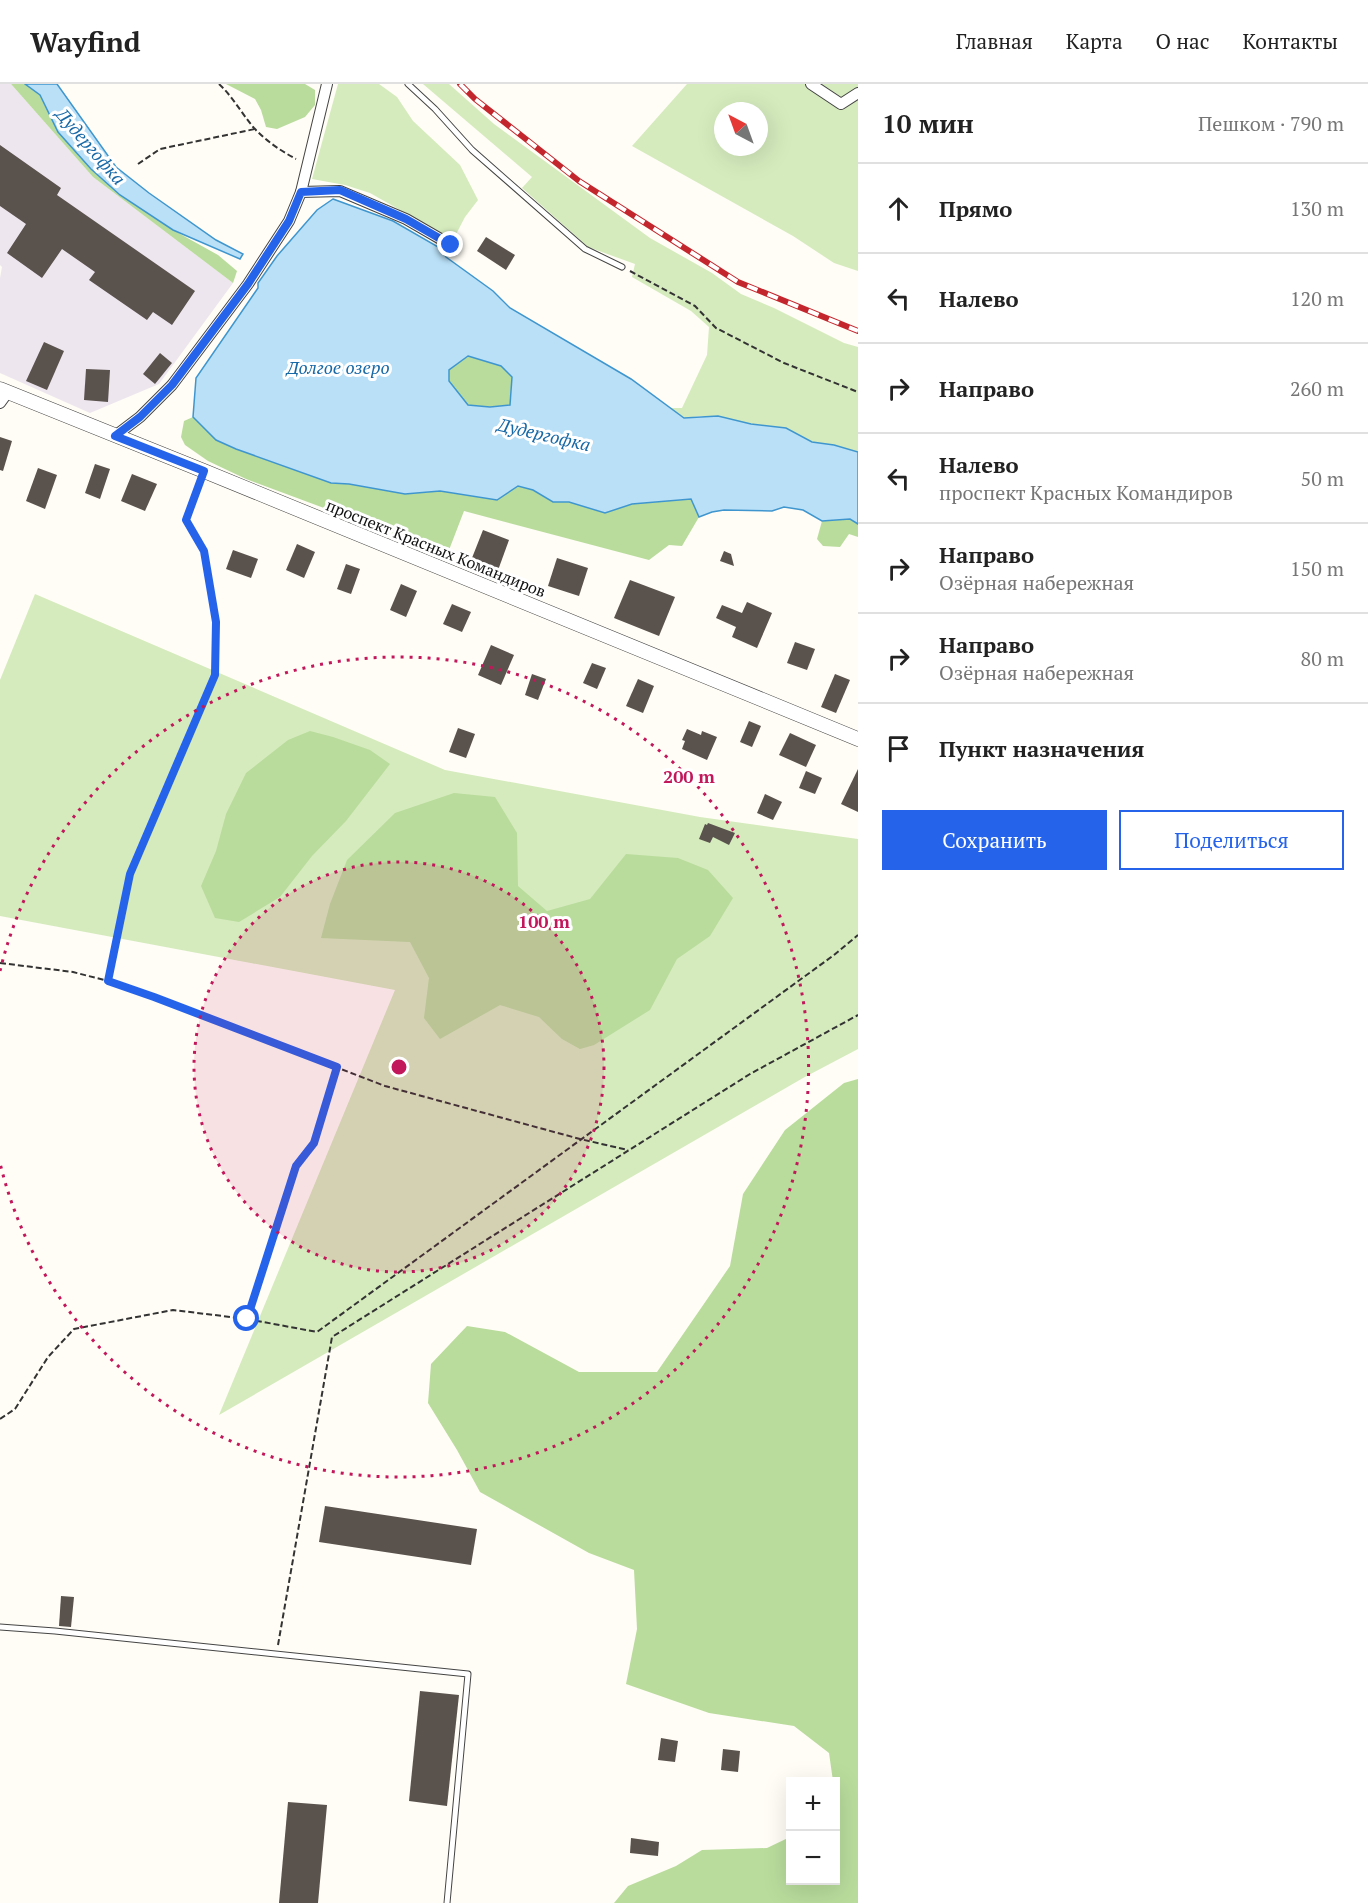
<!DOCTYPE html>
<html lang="ru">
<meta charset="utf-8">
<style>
:root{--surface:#fff;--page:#f2f2f2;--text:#222;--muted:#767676;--line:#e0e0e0;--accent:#2563eb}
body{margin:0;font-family:"PT Serif",serif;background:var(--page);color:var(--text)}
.controls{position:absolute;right:18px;bottom:18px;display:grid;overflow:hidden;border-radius:0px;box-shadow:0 6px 24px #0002}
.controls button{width:54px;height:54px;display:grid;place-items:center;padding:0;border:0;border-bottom:2px solid var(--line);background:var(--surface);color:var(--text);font:30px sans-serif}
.compass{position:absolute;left:714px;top:18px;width:54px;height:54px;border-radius:50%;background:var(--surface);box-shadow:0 6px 24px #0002;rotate:319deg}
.stop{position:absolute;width:18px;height:18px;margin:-14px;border:4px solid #2563eb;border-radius:50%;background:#fff}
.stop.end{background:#2563eb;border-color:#fff;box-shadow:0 2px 6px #0008}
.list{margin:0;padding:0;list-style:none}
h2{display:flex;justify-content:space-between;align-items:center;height:78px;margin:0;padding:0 24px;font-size:26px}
h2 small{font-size:20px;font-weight:400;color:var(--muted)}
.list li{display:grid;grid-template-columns:39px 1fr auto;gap:18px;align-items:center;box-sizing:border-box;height:90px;padding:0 24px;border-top:2px solid var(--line)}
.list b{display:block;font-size:22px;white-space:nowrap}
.list p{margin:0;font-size:20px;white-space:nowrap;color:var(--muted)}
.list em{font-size:20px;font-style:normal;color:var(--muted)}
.actions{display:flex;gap:12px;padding:18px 24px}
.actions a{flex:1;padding:14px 0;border:2px solid var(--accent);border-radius:0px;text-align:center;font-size:21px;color:var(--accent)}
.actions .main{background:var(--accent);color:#fff}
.icon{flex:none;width:33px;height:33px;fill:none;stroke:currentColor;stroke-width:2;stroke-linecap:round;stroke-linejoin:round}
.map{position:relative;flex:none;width:858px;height:1819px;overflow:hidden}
header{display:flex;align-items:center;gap:36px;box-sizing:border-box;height:84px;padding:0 30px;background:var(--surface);border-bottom:2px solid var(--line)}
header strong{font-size:28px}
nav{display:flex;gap:33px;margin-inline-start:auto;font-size:21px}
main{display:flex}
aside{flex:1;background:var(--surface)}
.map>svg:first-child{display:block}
.industrial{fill:#eee6ef}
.green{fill:#d5ebbd;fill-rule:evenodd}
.forest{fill:#b9dc9c}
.water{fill:#b9e0f7;stroke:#3f96cf;stroke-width:1.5;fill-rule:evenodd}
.building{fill:#5a524d}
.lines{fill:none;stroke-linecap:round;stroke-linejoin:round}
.service-casing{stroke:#444;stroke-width:7}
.minor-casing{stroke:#444;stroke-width:12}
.tertiary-casing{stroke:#444;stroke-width:15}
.path{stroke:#333;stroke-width:2;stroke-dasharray:6 3;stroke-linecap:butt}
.service{stroke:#fff;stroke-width:5}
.minor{stroke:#fff;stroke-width:10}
.tertiary{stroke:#fff;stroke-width:14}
.rail-casing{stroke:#c4262e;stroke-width:6}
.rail{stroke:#fff;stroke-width:4;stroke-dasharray:11;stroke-linecap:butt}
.route{stroke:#2563eb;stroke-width:8}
.ring{fill:none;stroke:#c2185b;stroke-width:3;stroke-dasharray:3 6}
.labels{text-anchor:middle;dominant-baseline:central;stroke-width:6;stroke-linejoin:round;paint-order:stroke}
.street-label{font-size:16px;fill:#111;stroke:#fff}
.water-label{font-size:18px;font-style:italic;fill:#1768a6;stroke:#fff}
.centre{fill:#c2185b;stroke:#fff;stroke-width:3}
.ring-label{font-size:18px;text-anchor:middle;font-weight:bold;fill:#c2185b;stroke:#fff;stroke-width:6;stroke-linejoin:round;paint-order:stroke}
</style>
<header>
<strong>Wayfind</strong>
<nav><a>Главная</a><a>Карта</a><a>О нас</a><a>Контакты</a></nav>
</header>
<main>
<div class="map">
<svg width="858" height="1819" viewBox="0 0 858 1819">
<rect width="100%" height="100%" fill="#fffdf5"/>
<polygon class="industrial" points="0,0 11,0 93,93 233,199 159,300 90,329 0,289 0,194 2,183 0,181"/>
<g class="green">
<polygon points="338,0 379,0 397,13 413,37 460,81 478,116 465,133 453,156 370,109 345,101 312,95"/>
<polygon points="423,0 449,0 494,40 650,154 712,189 741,210 774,224 844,259 858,263 858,368 834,361 812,358 786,344 751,340 718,332 700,332 685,334 668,324 682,324 707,271 709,243 691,227 632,193 635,180 588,163 522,104 532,93"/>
<path d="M687 0H858V187L834 179 793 152 632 62ZM723 27H759V63H723Z"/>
<polygon points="35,510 445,686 700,733 858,755 858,965 803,994 219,1331 395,906 0,832 0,596"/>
</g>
<g class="forest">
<polygon points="11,0 25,0 40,11 58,48 91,85 120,111 173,146 218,171 237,187 233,199 93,93"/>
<polygon points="226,0 305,0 315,6 315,21 305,33 277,45 266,43 261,26 255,15"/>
<polygon points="468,272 501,282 512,293 510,321 490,323 468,321 449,298 449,286"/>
<polygon points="193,333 216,356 236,365 332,399 349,400 405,410 440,407 497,416 518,402 533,406 553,418 569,418 605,429 632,420 691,415 699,433 682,462 669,461 649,476 464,427 449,466 445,467 426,462 246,395 208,377 185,361 181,353 184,337"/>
<polygon points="850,435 858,440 858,453 849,450 840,463 823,462 817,455 822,437"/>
<polygon points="310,647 333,653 370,666 390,680 346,737 312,772 280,813 239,838 215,834 201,802 216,767 226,730 246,689 288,656"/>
<polygon points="454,709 495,713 517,749 518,802 547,827 590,815 626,770 678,774 708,786 733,814 710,852 677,875 650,926 594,961 580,965 562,955 539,933 500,921 440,955 424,934 429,894 410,858 321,854 330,820 347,776 395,729"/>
<polygon points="858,995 858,1819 614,1819 628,1802 676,1782 702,1766 767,1764 790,1753 790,1796 836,1796 836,1698 833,1697 829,1669 794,1642 709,1629 626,1600 637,1545 634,1486 589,1469 480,1408 457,1366 428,1319 431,1280 467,1242 505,1248 579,1288 657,1288 730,1182 743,1110 785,1046 844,999"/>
</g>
<g class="water">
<polygon points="25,0 57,0 116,83 149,109 216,156 243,170 240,175 173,146 120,111 91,85 58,48 40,11"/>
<path d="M333 115 393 137 440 164 446 173 493 207 510 224 631 295 684 334 718 332 751 340 786 344 812 358 834 361 858 368V440L850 435 822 437 803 426 784 423 772 427 724 426 712 428 699 433 691 415 632 420 605 429 569 418H553L533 406 518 402 497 416 440 407 405 410 349 400 331 399 236 365 216 356 193 333 196 294 258 204V199L277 172 317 126ZM468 272 501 282 512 293 510 321 490 323 468 321 449 297V286Z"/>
</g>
<g class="building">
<polygon points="0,61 61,104 57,111 195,207 172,241 153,228 147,236 89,196 95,188 62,165 42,194 7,169 26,140 0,122"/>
<polygon points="486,153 515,171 506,186 477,167"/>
<polygon points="44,258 64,267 47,306 26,297"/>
<polygon points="160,269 172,279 155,300 143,290"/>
<polygon points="86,285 110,286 108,318 84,316"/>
<polygon points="0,353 12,357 3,387 0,386"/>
<polygon points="95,380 110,385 100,415 85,409"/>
<polygon points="38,384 57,391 45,425 26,417"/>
<polygon points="132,390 157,400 145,427 121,417"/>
<polygon points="483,446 509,456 497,489 470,479"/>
<polygon points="297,460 315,468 304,494 286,486"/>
<polygon points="233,466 258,475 251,494 226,485"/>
<polygon points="724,467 731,470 734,482 720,477"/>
<polygon points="557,474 588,484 579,512 548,502"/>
<polygon points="346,480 360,485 351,510 337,505"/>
<polygon points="630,496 675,513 659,552 614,534"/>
<polygon points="401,500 417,507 406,533 390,526"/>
<polygon points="747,518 772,529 757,564 732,553 736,543 716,534 722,521 742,529"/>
<polygon points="452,520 471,528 462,548 443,540"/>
<polygon points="795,558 815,565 807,586 787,579"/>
<polygon points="491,561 514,571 501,601 478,591"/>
<polygon points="592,579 606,584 597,605 583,599"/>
<polygon points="532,590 546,595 538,616 525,611"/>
<polygon points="835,590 850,596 836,629 821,623"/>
<polygon points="638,595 654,602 643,629 626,622"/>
<polygon points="749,637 761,642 752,663 740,658"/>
<polygon points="458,644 475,650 466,674 449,668"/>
<polygon points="687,645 701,651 702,647 717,653 707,676 682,665 685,657 682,656"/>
<polygon points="790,649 816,661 806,683 779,671"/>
<polygon points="858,685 858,728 841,720"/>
<polygon points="806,687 822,694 815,710 799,704"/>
<polygon points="765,710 782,718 773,736 757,729"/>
<polygon points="708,739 735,749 729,761 713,753 710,759 699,755 705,740 707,741"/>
<polygon points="325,1422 477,1445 471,1481 319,1458"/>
<polygon points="61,1512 74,1513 71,1543 59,1542"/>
<polygon points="420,1607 459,1611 447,1722 409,1717"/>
<polygon points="661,1654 678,1657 675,1678 658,1676"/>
<polygon points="723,1665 740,1667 738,1688 721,1686"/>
<polygon points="288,1718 327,1721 318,1819 279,1819"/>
<polygon points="631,1754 659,1758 658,1772 630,1769"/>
</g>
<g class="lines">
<defs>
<g id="service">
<polyline points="408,0 435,25 472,66 585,165 622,183"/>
<polyline points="0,1543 55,1547 468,1590 447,1819"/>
</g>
<g id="minor">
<polyline points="811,0 841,20 858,9"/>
<polyline points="301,108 327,0"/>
<polyline points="0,319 8,308"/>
<polyline points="115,352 140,333 172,301 248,200 289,137 301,108 340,107 406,135 451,161"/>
</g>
<polyline id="tertiary" points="0,305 204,387 858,655"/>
</defs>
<use href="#service" class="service-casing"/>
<use href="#minor" class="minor-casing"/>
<use href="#tertiary" class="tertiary-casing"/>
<g class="path">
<path d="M219 0C233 13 242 30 254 44 266 57 281 67 296 75"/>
<polyline points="138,80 160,65 255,45"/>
<polyline points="630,187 695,222 716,244 784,279 858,308"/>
<polyline points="0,879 73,888 108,897 154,913 385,1002 580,1055 628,1066"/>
<polyline points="108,897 130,790 215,591 216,538 204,467 186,437 200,400"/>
<polyline points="247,1235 317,1248 834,871 858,851"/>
<polyline points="0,1335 15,1325 48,1273 74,1245 173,1226 247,1235 296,1082 314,1059 337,984"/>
<polyline points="278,1561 332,1253 750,990 858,931"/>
</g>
<use href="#service" class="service"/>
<use href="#minor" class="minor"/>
<use href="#tertiary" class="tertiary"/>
<defs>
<polyline id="rail" points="460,0 475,15 579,97 738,198 858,247"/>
</defs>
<use href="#rail" class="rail-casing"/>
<use href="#rail" class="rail"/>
</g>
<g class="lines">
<polyline class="route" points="247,1235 296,1082 314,1059 337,983 154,913 108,897 130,790 215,591 216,538 204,467 186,436 204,387 115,352 140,333 172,301 248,200 289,137 301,108 340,106 406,135 451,161"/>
</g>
<circle cx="399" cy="983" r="205" fill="#c2185b" fill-opacity=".12"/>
<g class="ring">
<circle cx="399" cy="983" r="205"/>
<path d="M0 887A410 410 0 1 1 0 1079"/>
</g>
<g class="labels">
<g class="street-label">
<text transform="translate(436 464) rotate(22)">проспект Красных Командиров</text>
</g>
<g class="water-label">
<text transform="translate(91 62) rotate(49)">Дудергофка</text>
<text x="338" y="283">Долгое озеро</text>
<text transform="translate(544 350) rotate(13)">Дудергофка</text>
</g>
</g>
<circle cx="399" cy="983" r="9" class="centre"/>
<g class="ring-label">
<text x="689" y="699">200 m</text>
<text x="544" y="844">100 m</text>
</g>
</svg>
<div class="controls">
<button>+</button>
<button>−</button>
</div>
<svg class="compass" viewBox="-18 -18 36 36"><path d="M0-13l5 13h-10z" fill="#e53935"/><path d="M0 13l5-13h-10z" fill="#767676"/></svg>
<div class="stop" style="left:247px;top:1235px"></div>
<div class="stop end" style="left:451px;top:161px"></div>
</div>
<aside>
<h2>10 мин<small>Пешком · 790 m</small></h2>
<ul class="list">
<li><svg class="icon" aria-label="ahead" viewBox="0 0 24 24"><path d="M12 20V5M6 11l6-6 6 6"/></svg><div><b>Прямо</b></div><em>130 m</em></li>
<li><svg class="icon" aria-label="left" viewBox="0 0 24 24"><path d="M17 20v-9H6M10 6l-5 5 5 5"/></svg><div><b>Налево</b></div><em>120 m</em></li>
<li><svg class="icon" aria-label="right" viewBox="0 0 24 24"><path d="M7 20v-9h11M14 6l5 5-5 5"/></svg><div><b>Направо</b></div><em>260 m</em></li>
<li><svg class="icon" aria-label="left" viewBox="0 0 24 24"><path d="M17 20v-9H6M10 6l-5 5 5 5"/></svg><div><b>Налево</b><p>проспект Красных Командиров</p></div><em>50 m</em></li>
<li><svg class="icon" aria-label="right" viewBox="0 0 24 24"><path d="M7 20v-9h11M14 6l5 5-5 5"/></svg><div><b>Направо</b><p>Озёрная набережная</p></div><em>150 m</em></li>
<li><svg class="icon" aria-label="right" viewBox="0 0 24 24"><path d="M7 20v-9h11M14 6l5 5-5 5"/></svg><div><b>Направо</b><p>Озёрная набережная</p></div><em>80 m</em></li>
<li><svg class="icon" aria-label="arrive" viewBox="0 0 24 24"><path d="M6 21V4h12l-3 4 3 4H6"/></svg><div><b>Пункт назначения</b></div></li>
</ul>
<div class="actions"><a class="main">Сохранить</a><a>Поделиться</a></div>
</aside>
</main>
